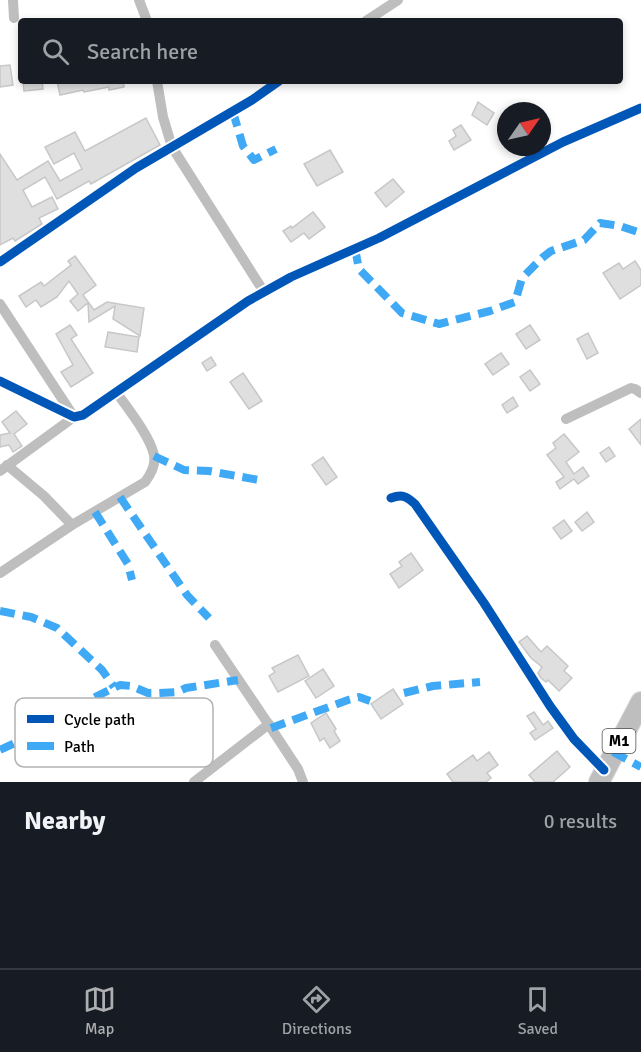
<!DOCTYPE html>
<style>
:root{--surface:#171b24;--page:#242831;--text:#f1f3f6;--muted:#9ea1a6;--line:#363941;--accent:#adaeaf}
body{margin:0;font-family:Signika,sans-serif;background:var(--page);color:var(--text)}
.compass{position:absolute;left:497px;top:102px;width:54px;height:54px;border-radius:50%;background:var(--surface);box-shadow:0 3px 9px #0003;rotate:56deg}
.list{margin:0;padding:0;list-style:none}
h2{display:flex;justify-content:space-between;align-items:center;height:78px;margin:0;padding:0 24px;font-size:26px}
h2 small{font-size:20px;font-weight:400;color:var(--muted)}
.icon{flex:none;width:33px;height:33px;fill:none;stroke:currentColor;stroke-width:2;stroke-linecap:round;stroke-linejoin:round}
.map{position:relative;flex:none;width:641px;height:782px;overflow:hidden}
.search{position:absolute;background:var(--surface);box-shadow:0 3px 9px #0003;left:18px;right:18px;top:18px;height:66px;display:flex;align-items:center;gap:15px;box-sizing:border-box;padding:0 21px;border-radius:6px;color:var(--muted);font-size:22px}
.sheet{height:186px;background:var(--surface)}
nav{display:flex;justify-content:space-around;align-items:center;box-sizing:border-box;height:84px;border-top:2px solid var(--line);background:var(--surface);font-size:16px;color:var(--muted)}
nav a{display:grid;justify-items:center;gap:3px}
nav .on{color:var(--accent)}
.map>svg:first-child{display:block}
.building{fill:#dfdfdf;stroke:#c7c7c7;stroke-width:1.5}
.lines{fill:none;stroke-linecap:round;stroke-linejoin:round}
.highway-casing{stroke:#dbdbdb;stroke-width:22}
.street{stroke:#bebebe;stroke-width:10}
.highway{stroke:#bebebe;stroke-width:20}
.quiet{stroke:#3fa9f5;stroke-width:8;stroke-dasharray:15 8;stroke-linecap:butt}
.cycleway-casing{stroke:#fff;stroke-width:13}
.cycleway{stroke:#0057b8;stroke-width:9}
.labels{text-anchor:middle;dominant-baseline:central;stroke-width:5;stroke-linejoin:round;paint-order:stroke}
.shield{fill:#fff;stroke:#4c4c4c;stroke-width:1.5}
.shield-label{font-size:15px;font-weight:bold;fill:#000}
.key{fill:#fff;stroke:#b2b2b2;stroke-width:1.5}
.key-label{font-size:16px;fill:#000}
</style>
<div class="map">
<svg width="641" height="782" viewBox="0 0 641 782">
<rect width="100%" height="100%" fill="#fff"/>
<g class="building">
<polygon points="10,65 13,85 0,87 0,66"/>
<polygon points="23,81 42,81 43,89 24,91"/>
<polygon points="57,81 123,81 124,87 109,90 109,87 84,92 83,90 60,95"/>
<polygon points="478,102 494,113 487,125 472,115"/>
<polygon points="146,118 160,145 91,184 89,181 57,199 45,177 23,190 32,207 52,197 58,209 39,218 42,224 15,241 13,238 0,245 0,154 17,180 48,161 60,181 82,169 74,153 54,164 45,147 75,132 85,151"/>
<polygon points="461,125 471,140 454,150 449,141 456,136 453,130"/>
<polygon points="330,150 343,172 317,186 304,164"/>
<polygon points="393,179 404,192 386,207 375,193"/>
<polygon points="313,212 325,227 309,239 304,233 291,242 283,231 291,226 292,228"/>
<polygon points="75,256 96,285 83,295 94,310 107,302 144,308 140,336 113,319 115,306 89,322 88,303 78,311 70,301 78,294 69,281 57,297 41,307 36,300 26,307 19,296 41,282 44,286 71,265 68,261"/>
<polygon points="635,261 641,270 641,285 620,299 603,273 619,263 623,269"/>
<polygon points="70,325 77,335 71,339 93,373 71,387 61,372 73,365 56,334"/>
<polygon points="530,325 540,340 526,349 516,334"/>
<polygon points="108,332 139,337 137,352 105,347"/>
<polygon points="588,333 598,353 587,359 577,339"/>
<polygon points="501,353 509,364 493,375 485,364"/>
<polygon points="211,357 216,365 207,371 202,363"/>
<polygon points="530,370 540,384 530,391 520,377"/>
<polygon points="243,373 262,401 249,409 230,382"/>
<polygon points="513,397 518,406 507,413 502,405"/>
<polygon points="16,411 27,424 14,434 22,446 13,452 9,445 0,447 0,435 10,433 2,422"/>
<polygon points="641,419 641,445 629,429"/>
<polygon points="564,434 579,452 566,462 574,474 583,467 589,476 578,484 574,479 560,489 556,482 564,477 547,455 556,448 553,443"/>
<polygon points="609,447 615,456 606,462 600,453"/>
<polygon points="323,457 337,477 326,485 312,465"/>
<polygon points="587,512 594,522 582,531 575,522"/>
<polygon points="564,520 572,531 561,539 553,528"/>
<polygon points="411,553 423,570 399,588 390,574 402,566 399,562"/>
<polygon points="527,636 541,652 547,646 568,666 564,671 572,678 559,691 548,680 546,682 541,678 538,673 542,667 531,658 519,642"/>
<polygon points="298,655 309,676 278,692 269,676 275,672 272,668"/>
<polygon points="323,669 334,686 316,698 305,681"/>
<polygon points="393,689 403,704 381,719 371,704"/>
<polygon points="534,712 543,725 548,721 553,728 535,740 530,733 536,729 527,716"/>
<polygon points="326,713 336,729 334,731 340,741 330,748 324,738 320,741 311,723"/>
<polygon points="557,751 570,767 553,782 535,782 529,775"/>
<polygon points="489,752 498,765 487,773 491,778 486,782 453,782 447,774 473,755 477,761"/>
</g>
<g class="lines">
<defs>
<polyline id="highway" points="599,782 641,702"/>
</defs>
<use href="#highway" class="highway-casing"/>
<g class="street">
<polyline points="13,0 14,18"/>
<polyline points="139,0 147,21"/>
<polyline points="366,21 398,0"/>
<polyline points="157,81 163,117 172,147 264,292"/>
<polyline points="0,262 136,168 252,100 279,81"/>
<polyline points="0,304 74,417 0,471"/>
<polyline points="0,381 74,417 83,415 248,301 291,277 379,238 563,142 641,108"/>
<polyline points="566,419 631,388 635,389 641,393"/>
<polyline points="7,465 44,496 72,525"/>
<path d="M391 498C402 494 406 496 415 504L484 603 550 706 574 739 604 770"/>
<path d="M0 573 72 525 145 482C151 474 156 465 154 455 150 436 128 409 117 393"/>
<polyline points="215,645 271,728 298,769 303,782"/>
<polyline points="194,782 269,724"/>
</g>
<use href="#highway" class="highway"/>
<g class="quiet">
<polyline points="233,112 243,146 254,160 276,149"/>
<polyline points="355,249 359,269 402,313 439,324 490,311 515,302 522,278 542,258 551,251 584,240 600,223 620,226 638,232"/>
<polyline points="154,456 184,470 209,471 264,481"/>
<polyline points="120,497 187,595 209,618"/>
<polyline points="95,512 128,564 132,580"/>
<polyline points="0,611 31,617 57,628 102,670 114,687"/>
<polyline points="404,693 433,686 480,682"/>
<polyline points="271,728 348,700 359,697 370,701"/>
<polyline points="0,750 19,741 39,720 51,723 64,722 75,715 93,698 120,685 131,686 148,693 157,693 177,692 186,688 238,680"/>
<polyline points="613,752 641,767"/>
</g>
<defs>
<g id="cycleway">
<polyline points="0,262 136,168 252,100 279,81"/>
<polyline points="0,381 74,417 83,415 248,301 291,277 379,238 563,142 641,108"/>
<path d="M391 498C402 494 406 496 415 504L484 603 550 706 574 739 604 770"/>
</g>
</defs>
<use href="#cycleway" class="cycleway-casing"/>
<use href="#cycleway" class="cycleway"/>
</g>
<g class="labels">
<rect class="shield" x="602.5" y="729" width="33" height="24" rx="4.5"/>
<g class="shield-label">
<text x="619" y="741">M1</text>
</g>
</g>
<rect x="15" y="698" width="198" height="69" rx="9" class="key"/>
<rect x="27" y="715" width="27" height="8" fill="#0057b8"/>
<rect x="27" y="742" width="27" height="8" fill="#3fa9f5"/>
<g class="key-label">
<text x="64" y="725">Cycle path</text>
<text x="64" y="752">Path</text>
</g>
</svg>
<svg class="compass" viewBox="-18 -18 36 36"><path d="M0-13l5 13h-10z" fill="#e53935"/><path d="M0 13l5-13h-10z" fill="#9ea1a6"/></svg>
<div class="search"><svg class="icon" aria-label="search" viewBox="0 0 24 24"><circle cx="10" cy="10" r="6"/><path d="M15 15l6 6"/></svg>Search here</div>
</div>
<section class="sheet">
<h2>Nearby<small>0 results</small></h2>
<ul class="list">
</ul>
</section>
<nav>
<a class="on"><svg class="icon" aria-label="map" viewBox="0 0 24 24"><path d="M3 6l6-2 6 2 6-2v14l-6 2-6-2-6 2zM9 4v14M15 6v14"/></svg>Map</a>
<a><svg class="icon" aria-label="directions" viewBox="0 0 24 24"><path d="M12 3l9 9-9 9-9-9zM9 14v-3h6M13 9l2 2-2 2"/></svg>Directions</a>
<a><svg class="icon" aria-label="saved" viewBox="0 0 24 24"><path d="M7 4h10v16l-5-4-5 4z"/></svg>Saved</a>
</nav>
